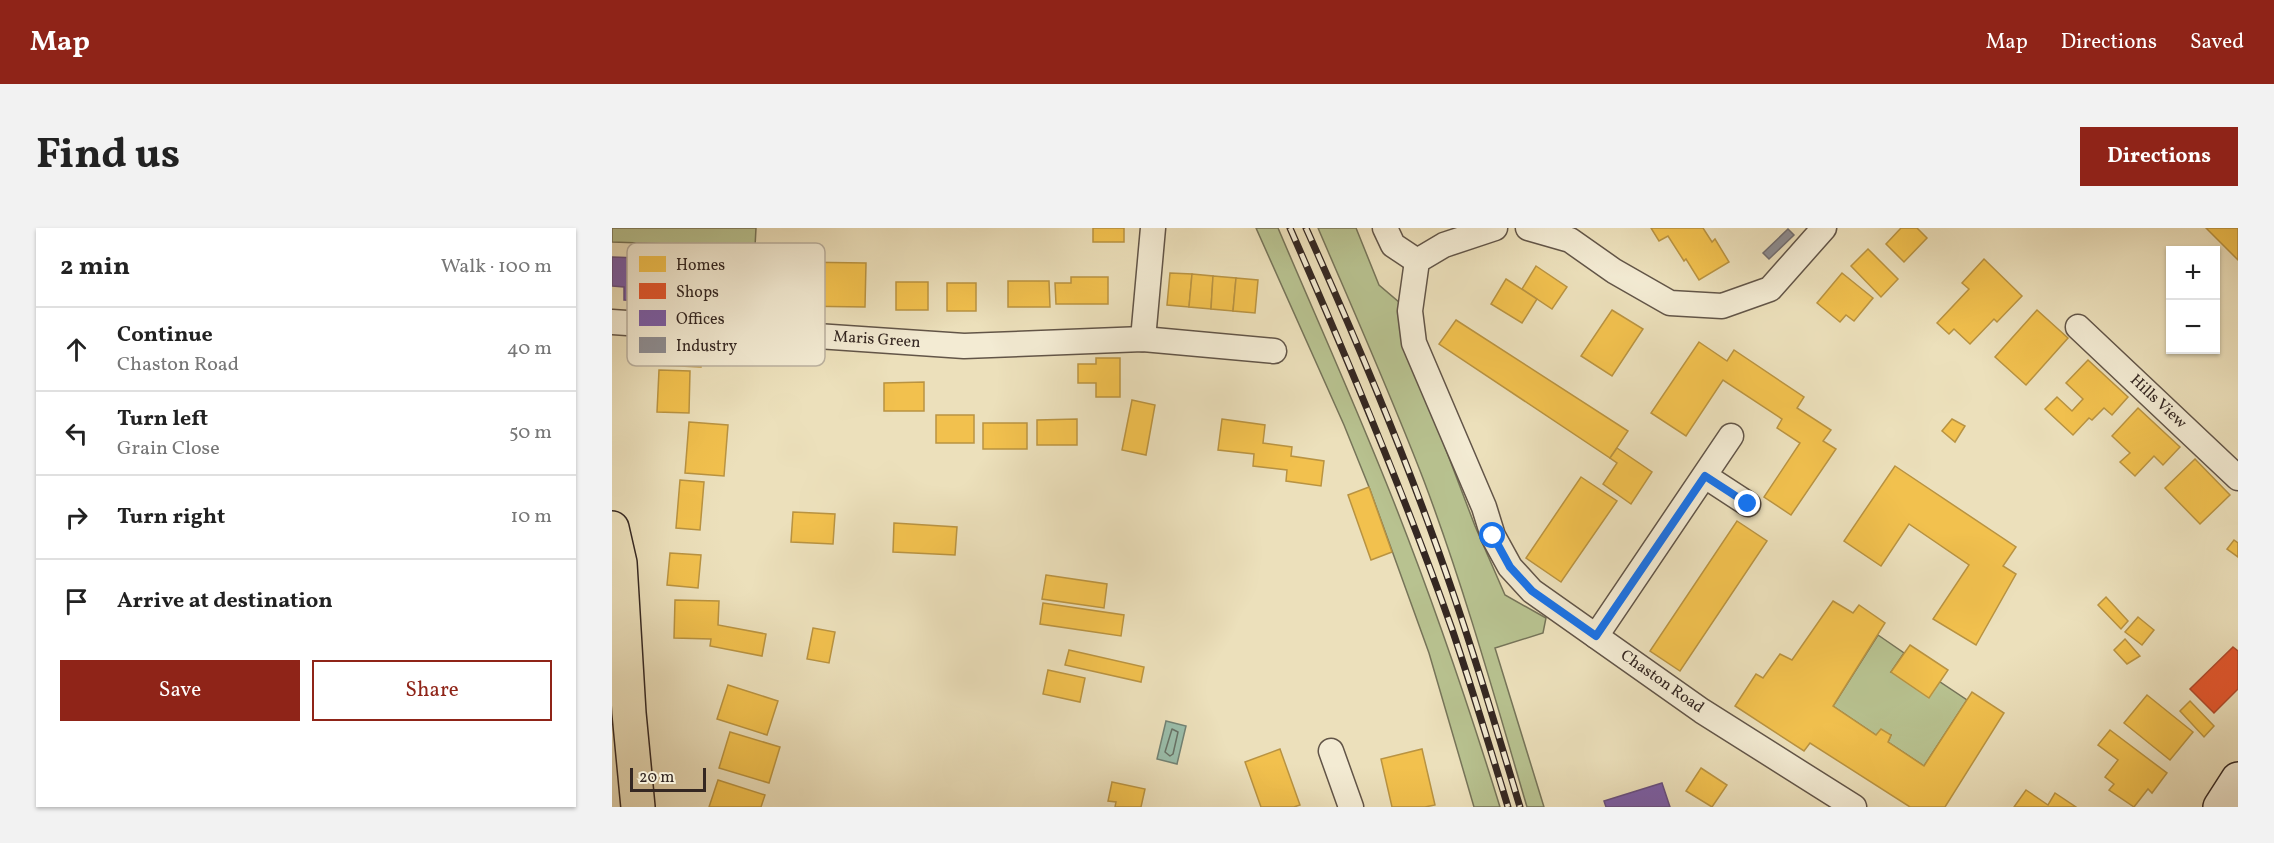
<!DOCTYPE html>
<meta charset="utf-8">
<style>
:root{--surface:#fff;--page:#f2f2f2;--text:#222;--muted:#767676;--line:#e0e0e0;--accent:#8f2418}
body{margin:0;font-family:Vollkorn,serif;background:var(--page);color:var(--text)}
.controls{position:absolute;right:18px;top:18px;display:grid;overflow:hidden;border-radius:0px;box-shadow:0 2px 4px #0004}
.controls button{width:54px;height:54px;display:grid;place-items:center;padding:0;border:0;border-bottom:2px solid var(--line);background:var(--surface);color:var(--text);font:30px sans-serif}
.scale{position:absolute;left:18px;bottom:15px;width:76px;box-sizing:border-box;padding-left:6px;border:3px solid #342722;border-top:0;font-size:16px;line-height:21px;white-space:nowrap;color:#342722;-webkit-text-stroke:4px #f3ebd3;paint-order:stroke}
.stop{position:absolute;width:18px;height:18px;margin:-14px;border:4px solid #1a73e8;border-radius:50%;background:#fff}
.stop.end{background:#1a73e8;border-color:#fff;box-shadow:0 2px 6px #0008}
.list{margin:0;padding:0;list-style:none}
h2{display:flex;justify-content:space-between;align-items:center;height:78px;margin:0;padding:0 24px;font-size:26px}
h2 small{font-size:20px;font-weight:400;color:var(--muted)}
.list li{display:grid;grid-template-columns:39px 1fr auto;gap:18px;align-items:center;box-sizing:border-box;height:84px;padding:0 24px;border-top:2px solid var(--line)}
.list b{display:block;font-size:22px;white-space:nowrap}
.list p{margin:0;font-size:20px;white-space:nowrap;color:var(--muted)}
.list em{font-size:20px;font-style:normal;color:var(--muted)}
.actions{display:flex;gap:12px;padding:18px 24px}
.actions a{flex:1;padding:14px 0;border:2px solid var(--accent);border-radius:0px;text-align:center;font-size:21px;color:var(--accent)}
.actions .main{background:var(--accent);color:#fff}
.icon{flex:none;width:33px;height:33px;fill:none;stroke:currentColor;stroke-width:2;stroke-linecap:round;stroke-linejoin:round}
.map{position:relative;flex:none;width:1626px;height:579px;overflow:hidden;border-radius:0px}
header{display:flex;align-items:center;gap:36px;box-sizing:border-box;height:84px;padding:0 30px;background:var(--accent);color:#fff}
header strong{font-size:28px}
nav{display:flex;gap:33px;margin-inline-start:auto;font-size:21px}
.intro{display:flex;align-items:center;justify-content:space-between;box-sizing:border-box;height:144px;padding:0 36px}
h1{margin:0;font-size:42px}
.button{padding:15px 27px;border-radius:0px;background:var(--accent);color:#fff;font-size:21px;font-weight:700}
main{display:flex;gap:36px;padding:0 36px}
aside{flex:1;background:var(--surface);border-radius:0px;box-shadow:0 2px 4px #0004}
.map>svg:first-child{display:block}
.green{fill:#b8c290;stroke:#767459;stroke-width:1.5}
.water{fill:#9abeab;stroke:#718274;stroke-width:1.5}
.homes{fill:#f2c14e;stroke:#b99341;stroke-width:1.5}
.shops{fill:#e4572e;stroke:#af492a;stroke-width:1.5}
.offices{fill:#7b5ea7;stroke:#664e7f;stroke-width:1.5}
.industry{fill:#8d8d92;stroke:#726e70;stroke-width:1.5}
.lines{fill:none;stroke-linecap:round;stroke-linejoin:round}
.shore{stroke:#677266;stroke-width:1.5}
.street-casing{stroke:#625548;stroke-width:27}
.secondary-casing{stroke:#342722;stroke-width:36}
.primary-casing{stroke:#342722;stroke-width:36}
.street{stroke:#f3ebd3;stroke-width:24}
.secondary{stroke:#f3ebd3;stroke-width:33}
.primary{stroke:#ece0bb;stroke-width:33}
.rail-casing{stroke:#342722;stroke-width:7}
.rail{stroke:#f3ebd3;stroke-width:4.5;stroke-dasharray:14;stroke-linecap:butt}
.route{stroke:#1a73e8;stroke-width:8}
.labels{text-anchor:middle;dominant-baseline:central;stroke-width:6;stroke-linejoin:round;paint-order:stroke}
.street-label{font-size:16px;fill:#342722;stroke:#f3ebd3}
.key{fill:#f3ebd3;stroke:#bab09e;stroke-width:1.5}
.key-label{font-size:16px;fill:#342722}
</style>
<header>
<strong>Map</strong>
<nav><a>Map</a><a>Directions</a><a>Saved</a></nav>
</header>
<div class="intro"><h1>Find us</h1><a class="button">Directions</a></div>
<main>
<aside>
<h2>2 min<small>Walk · 100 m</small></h2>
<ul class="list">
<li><svg class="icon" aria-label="ahead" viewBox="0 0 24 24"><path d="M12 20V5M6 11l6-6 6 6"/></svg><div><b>Continue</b><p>Chaston Road</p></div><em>40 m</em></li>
<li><svg class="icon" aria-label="left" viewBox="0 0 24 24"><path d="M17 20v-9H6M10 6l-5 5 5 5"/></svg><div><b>Turn left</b><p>Grain Close</p></div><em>50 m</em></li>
<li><svg class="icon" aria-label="right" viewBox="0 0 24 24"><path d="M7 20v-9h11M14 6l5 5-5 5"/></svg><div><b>Turn right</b></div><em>10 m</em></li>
<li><svg class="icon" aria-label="arrive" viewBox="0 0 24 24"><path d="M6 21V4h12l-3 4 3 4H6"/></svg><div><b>Arrive at destination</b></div></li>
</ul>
<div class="actions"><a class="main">Save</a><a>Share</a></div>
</aside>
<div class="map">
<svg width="1626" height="579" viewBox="0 0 1626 579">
<rect width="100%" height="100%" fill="#ece0bb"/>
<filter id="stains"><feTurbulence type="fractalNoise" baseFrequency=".00333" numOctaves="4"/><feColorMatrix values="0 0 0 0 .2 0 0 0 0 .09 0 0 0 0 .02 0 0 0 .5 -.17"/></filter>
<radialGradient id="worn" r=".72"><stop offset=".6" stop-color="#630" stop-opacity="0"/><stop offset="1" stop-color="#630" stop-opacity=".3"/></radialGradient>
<g class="green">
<polygon points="0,0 144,0 143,19 0,14"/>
<path d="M644 0H666C706 94 748 187 785 282 823 379 857 479 888 579H862L817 425 757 259 732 197Z"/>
<path d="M706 0H744L767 57 788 75 809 156 863 298 893 367 934 390 931 405 883 420 932 579H915C883 470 852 359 812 253 779 167 742 84 706 0Z"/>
<polygon points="1266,407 1292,425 1279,444 1328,454 1355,472 1312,538 1276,514 1279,507 1264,507 1221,478"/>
</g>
<polygon class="water" points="554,493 574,498 565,536 545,531"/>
<g class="homes">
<rect x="481" y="0" width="31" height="14"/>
<polygon points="1039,0 1091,0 1100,14 1103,11 1117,34 1087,52 1074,31 1072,33 1056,8 1047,13"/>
<polygon points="1289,0 1305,0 1315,10 1292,34 1274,16"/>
<polygon points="1594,0 1626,0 1626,32"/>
<polygon points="1256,21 1286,51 1269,69 1239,38"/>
<polygon points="1372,31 1410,68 1385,94 1382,91 1358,116 1342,101 1337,106 1325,95 1357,61 1350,55"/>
<polygon points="184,34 254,35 253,79 183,78"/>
<polygon points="924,38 955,59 940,81 910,61"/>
<polygon points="558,45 580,46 577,79 555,77"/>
<polygon points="1230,45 1261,70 1242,93 1234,87 1228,94 1205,75"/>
<polygon points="580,46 601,48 599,81 577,79"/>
<polygon points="601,48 624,50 621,83 599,81"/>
<polygon points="459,49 496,49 496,76 444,76 443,55 459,55"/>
<polygon points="624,50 646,52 643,85 621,83"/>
<polygon points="894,51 925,71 910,95 879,76"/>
<polygon points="396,53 437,53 438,79 396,79"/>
<rect x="284" y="54" width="32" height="28"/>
<rect x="335" y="55" width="29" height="28"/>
<polygon points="1000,82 1031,101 1000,148 969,128"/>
<polygon points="1425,82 1456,110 1414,157 1383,129"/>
<polygon points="844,92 1016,203 998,230 827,116"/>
<polygon points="1087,114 1115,133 1122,122 1192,169 1185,180 1219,202 1211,213 1224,221 1179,287 1152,269 1188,215 1165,200 1170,191 1111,152 1074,208 1039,185"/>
<polygon points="46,118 90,121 89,139 45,137"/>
<polygon points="484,130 508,130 508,169 484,169 484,155 466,155 466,136 484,136"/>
<polygon points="1476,132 1516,169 1500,187 1492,180 1480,192 1477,190 1461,207 1433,181 1445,169 1460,183 1471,171 1454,155"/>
<polygon points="47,142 78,143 77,185 45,184"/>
<polygon points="312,154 312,183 272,183 272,155"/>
<polygon points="520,172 543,177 534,227 510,222"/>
<polygon points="1526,180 1568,219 1551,237 1542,228 1523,248 1508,234 1518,225 1500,208"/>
<rect x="324" y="187" width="38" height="28"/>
<polygon points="465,191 465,217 425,217 425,192"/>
<polygon points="610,191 653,197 651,215 680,219 679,228 712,233 709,258 674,253 675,242 641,238 642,226 606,222"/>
<polygon points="1340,191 1353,198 1343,214 1330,203"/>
<polygon points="77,194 116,197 112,248 73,245"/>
<rect x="371" y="195" width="44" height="26"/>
<polygon points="1005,220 1040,244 1019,276 991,256 1005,235 998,230"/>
<polygon points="1583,231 1618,267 1588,296 1553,260"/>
<polygon points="1283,238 1404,319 1391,338 1404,346 1364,417 1321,391 1357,337 1297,296 1269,338 1232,313"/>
<polygon points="969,249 1005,273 949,354 914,330"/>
<polygon points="68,252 92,254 88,302 64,300"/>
<polygon points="757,259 780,324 759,332 736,267"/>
<polygon points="181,284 223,286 221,316 179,314"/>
<polygon points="1125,293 1155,313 1068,443 1038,423"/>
<polygon points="282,295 345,299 343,327 281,324"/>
<polygon points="1622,312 1626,315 1626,329 1615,321"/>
<polygon points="58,325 89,327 86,360 55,357"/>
<polygon points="434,347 495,356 492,380 430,371"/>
<polygon points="1494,369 1516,393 1509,401 1486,377"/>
<polygon points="63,372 107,373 106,397 154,406 150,428 98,418 99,411 62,410"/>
<polygon points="1221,373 1241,385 1247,377 1273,395 1221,478 1264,507 1269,501 1279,507 1276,514 1312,538 1360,464 1392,485 1333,579 1298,579 1198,515 1192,523 1123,478 1144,446 1151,450 1168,426 1180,432"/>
<polygon points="431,375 512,387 509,408 428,396"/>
<polygon points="1526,389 1542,402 1530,417 1513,404"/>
<polygon points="201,400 223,404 217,435 195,431"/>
<polygon points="1513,411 1528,428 1515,436 1502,422"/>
<polygon points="1298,417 1336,442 1317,470 1279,444"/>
<polygon points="457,422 532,439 529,454 453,437"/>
<polygon points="436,442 473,450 468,474 431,466"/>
<polygon points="116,457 166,473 155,507 105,491"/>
<polygon points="1535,467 1581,504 1558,532 1512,495"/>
<polygon points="1578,473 1602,498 1592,509 1568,483"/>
<polygon points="1498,502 1555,545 1540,565 1536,561 1522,579 1497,562 1502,556 1493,549 1506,532 1486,517"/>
<polygon points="118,504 168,519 157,555 107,540"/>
<polygon points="668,521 688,577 682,579 649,579 633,534"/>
<polygon points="810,521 823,577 813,579 780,579 769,531"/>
<polygon points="1089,540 1115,557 1100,579 1074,563"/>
<polygon points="106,552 153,567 149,579 97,579"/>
<polygon points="500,554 533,561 529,579 503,579 504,574 496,573"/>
<polygon points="1414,562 1436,577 1443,565 1464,579 1402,579"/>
</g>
<polygon class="shops" points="1621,419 1626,423 1626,461 1602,485 1578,461"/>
<g class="offices">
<polygon points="0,29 81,32 80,60 68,59 67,74 12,72 12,59 0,58"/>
<polygon points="1050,555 1058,579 994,579 992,573"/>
</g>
<polygon class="industry" points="1176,1 1182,7 1157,31 1151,25"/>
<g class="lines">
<polygon class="shore" points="560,501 566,504 561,526 558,528 553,524"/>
<defs>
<g id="street">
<polyline points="773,0 781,17 805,33"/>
<polyline points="883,0 832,17 805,33 798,83 802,115 872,279 881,308 898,339 920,363 1090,483 1242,579"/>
<polyline points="916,0 958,12 1002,43 1058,75 1110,78 1158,61 1212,0"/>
<polyline points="0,94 352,118 531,111 662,123"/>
<polyline points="1466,99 1626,250"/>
<polyline points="531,111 541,0"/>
<polyline points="1093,248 1136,276"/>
<polyline points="984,408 1119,208"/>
<polyline points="719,523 739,579"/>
</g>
<polyline id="secondary" points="1608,579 1626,551"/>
<polyline id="primary" points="0,300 8,335 17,485 26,579"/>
</defs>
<use href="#street" class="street-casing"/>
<use href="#secondary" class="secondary-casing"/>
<use href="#primary" class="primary-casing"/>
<use href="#street" class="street"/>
<use href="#secondary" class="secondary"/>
<use href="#primary" class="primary"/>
<defs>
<g id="rail">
<path d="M678 0C736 132 792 265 840 401 860 460 878 520 896 579"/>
<path d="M694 0C740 102 784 205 822 311 854 399 881 489 908 579"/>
</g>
</defs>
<use href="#rail" class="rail-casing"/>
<use href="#rail" class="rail"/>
</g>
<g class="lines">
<polyline class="route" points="881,308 898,339 920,363 984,408 1093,248 1136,276"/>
</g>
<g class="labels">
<g class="street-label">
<text transform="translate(265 112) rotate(4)">Maris Green</text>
<text transform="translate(1546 174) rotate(43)">Hills View</text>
<text transform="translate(1050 454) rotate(35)">Chaston Road</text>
</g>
</g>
<rect x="15" y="15" width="198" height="123" rx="9" class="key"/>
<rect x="27" y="28" width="27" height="16" fill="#f2c14e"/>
<rect x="27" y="55" width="27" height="16" fill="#e4572e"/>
<rect x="27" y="82" width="27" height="16" fill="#7b5ea7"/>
<rect x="27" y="109" width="27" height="16" fill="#8d8d92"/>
<g class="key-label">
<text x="64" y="42">Homes</text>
<text x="64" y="69">Shops</text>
<text x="64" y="96">Offices</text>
<text x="64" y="123">Industry</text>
</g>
<rect width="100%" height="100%" filter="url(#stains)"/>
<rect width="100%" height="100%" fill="url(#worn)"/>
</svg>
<div class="controls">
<button>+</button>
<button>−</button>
</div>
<div class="scale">20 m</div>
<div class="stop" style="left:881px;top:308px"></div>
<div class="stop end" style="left:1136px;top:276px"></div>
</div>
</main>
